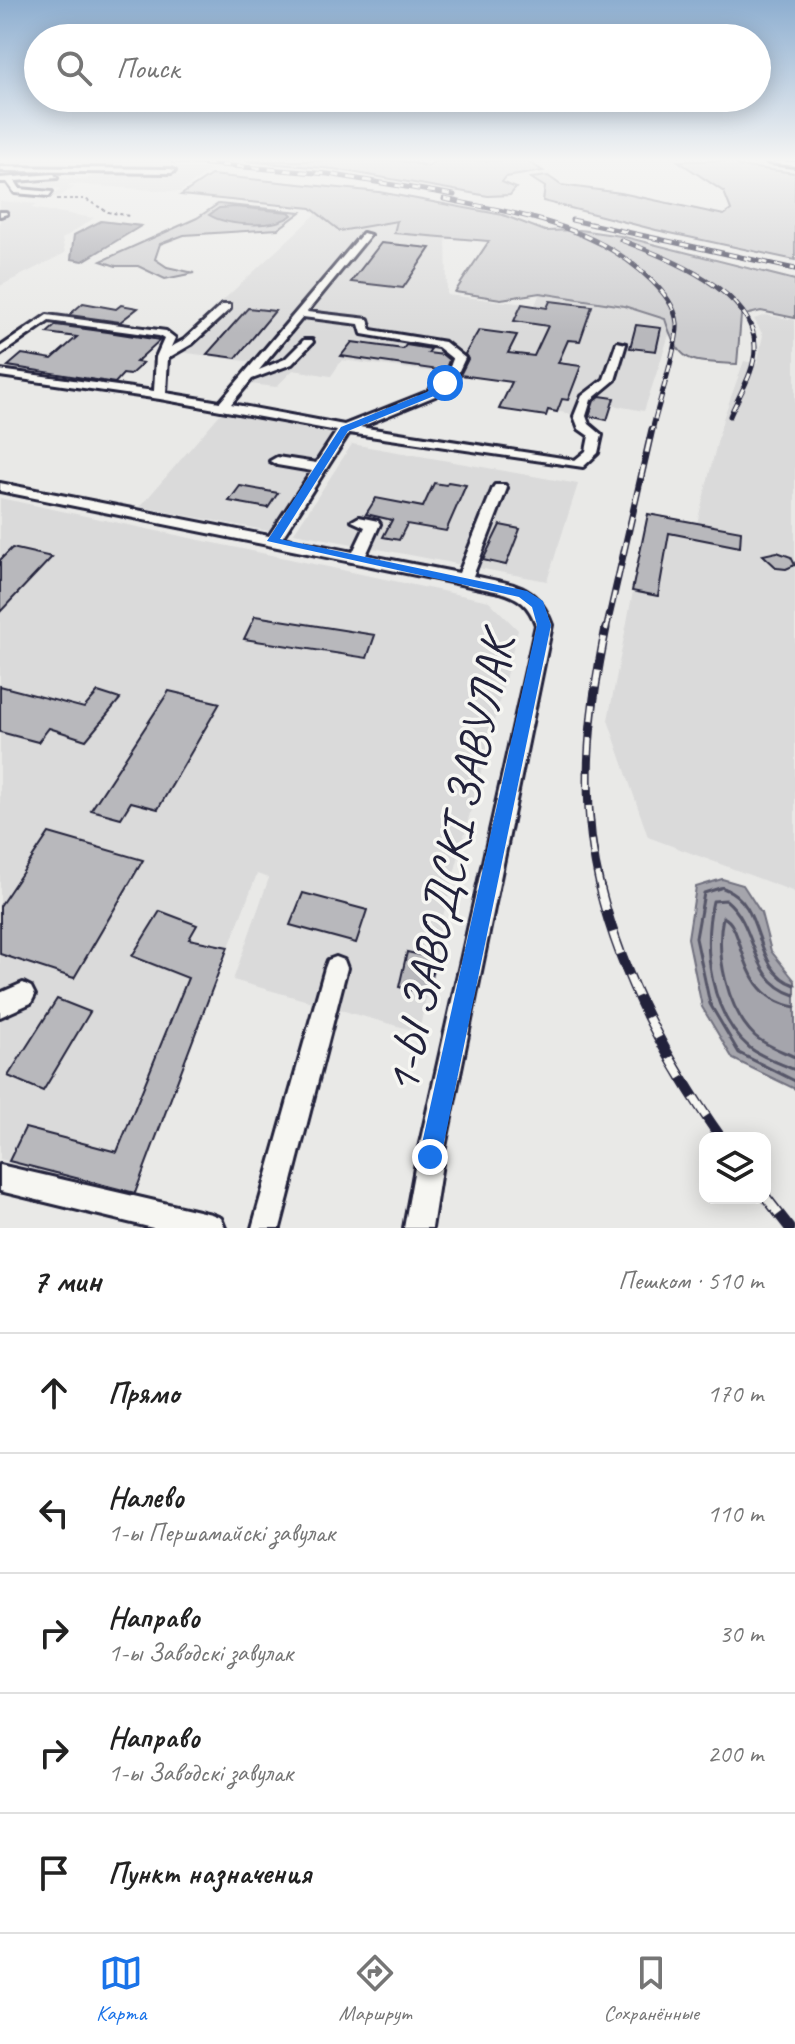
<!DOCTYPE html>
<html lang="ru">
<meta charset="utf-8">
<style>
:root{--surface:#fff;--page:#f6f6f6;--text:#222;--muted:#767676;--line:#e0e0e0;--accent:#1a73e8}
body{margin:0;font-family:Caveat,sans-serif;background:var(--page);color:var(--text)}
.controls{position:absolute;right:24px;bottom:24px;display:grid;overflow:hidden;border-radius:16px;box-shadow:0 4px 20px #0003}
.controls button{width:72px;height:72px;display:grid;place-items:center;padding:0;border:0;border-bottom:2px solid var(--line);background:var(--surface);color:var(--text);font:40px sans-serif}
.stop{position:absolute;width:24px;height:24px;margin:-18px;border:6px solid #1a73e8;border-radius:50%;background:#fff}
.stop.end{background:#1a73e8;border-color:#fff;box-shadow:0 2px 8px #0008}
.list{margin:0;padding:0;list-style:none}
h2{display:flex;justify-content:space-between;align-items:center;height:104px;margin:0;padding:0 32px;font-size:34px}
h2 small{font-size:26px;font-weight:400;color:var(--muted)}
.list li{display:grid;grid-template-columns:52px 1fr auto;gap:24px;align-items:center;box-sizing:border-box;height:120px;padding:0 32px;border-top:2px solid var(--line)}
.list b{display:block;font-size:30px;white-space:nowrap}
.list p{margin:0;font-size:26px;white-space:nowrap;color:var(--muted)}
.list em{font-size:26px;font-style:normal;color:var(--muted)}
.icon{flex:none;width:44px;height:44px;fill:none;stroke:currentColor;stroke-width:2;stroke-linecap:round;stroke-linejoin:round}
.map{position:relative;flex:none;width:795px;height:1228px;overflow:hidden}
.search{position:absolute;background:var(--surface);box-shadow:0 4px 20px #0003;left:24px;right:24px;top:24px;height:88px;display:flex;align-items:center;gap:20px;box-sizing:border-box;padding:0 28px;border-radius:44px;color:var(--muted);font-size:30px}
.sheet{height:704px;background:var(--surface)}
nav{display:flex;justify-content:space-around;align-items:center;box-sizing:border-box;height:112px;border-top:2px solid var(--line);background:var(--surface);font-size:22px;color:var(--muted)}
nav a{display:grid;justify-items:center;gap:4px}
nav .on{color:var(--accent)}
.map>svg:first-child{display:block}
.built{fill:#dadada}
.green{fill:#ccccce;stroke:#777784;stroke-width:2}
.water{fill:#a5a5ac;stroke:#71717f;stroke-width:2}
.lines{fill:none;stroke-linecap:round;stroke-linejoin:round}
.shore-far1{stroke:#565668;stroke-width:2}
.shore{stroke:#565668;stroke-width:3}
.building{fill:#b8b8bc;stroke:#22223b;stroke-width:2}
.minor-casing{stroke:#22223b;stroke-width:6}
.path{stroke:#22223b;stroke-width:2;stroke-dasharray:3 3;stroke-linecap:butt}
.minor{fill:#f6f6f2;fill-rule:evenodd}
.rail-far3-casing{stroke:#22223b;stroke-width:5}
.rail-far2-casing{stroke:#22223b;stroke-width:7}
.rail-far1-casing{stroke:#22223b;stroke-width:9}
.rail-casing{stroke:#22223b;stroke-width:11}
.rail-far3{stroke:#f6f6f2;stroke-width:3;stroke-dasharray:8;stroke-linecap:butt}
.rail-far2{stroke:#f6f6f2;stroke-width:4;stroke-dasharray:13;stroke-linecap:butt}
.rail-far1{stroke:#f6f6f2;stroke-width:6;stroke-dasharray:17;stroke-linecap:butt}
.rail{stroke:#f6f6f2;stroke-width:8;stroke-dasharray:23;stroke-linecap:butt}
.route{fill:#1a73e8}
.labels{text-anchor:middle;dominant-baseline:central;stroke-width:7;stroke-linejoin:round;paint-order:stroke}
.near-street-label{font-size:48px;fill:#22223b;stroke:#f6f6f2}
</style>
<div class="map">
<svg width="795" height="1228" viewBox="0 0 795 1228">
<rect width="100%" height="100%" fill="#e9e9e7"/>
<filter id="ink" filterUnits="userSpaceOnUse"><feTurbulence type="fractalNoise" baseFrequency=".0125" numOctaves="2"/><feDisplacementMap in="SourceGraphic" scale="16" xChannelSelector="R" yChannelSelector="G"/><feConvolveMatrix kernelMatrix="1 2 1 2 8 2 1 2 1" color-interpolation-filters="sRGB"/></filter>
<g filter="url(#ink)">
<g class="built">
<polygon points="33,165 140,165 211,169 180,192 70,184 68,187 74,187 59,197 50,197 61,189 38,187 53,178 86,180 92,176 61,173 20,176"/>
<polygon points="0,201 37,204 31,208 94,218 62,239 65,253 0,286"/>
<polygon points="317,213 446,228 447,295 535,305 540,293 624,306 665,319 670,332 644,411 612,405 607,420 549,410 546,416 499,409 511,382 342,360 331,376 293,370 276,387 250,384 266,364 180,352 177,343"/>
<polygon points="766,315 795,320 795,892 648,837 608,720 648,514 697,523 723,419 744,361 757,364 763,335 754,319"/>
<polygon points="221,413 334,431 269,531 140,507"/>
<polygon points="352,444 578,484 547,581 294,533"/>
<polygon points="0,498 489,601 518,630 442,920 419,1032 233,980 269,878 257,874 134,1195 0,1159"/>
</g>
<g class="green">
<polygon points="245,161 401,161 429,166 435,161 527,161 543,171 506,177 502,182 516,188 510,195 488,196 334,169"/>
<polygon points="678,161 734,161 738,166 795,173 795,260 656,230 543,201 545,187 531,178 548,176 561,185 621,193 724,215 731,210 724,192"/>
<path d="M211 175 379 192 503 215 545 231 580 230 621 236 795 280V318L761 311 741 316 737 364C692 361 680 367 665 319L624 306 540 293 501 299 455 292 489 241 394 233 397 221 340 231 311 208 181 195Z"/>
<polygon points="218,204 301,212 278,229 184,235 160,244 155,259 167,267 194,273 165,279 138,266 116,266 101,261 197,218"/>
</g>
<g class="water">
<path d="M234 207 289 212 292 215C274 229 228 226 209 215L219 208Z"/>
<polygon points="101,221 141,226 83,261 71,259 74,235"/>
<polygon points="722,879 743,885 761,913 771,951 795,981 795,1089 733,1059 702,1007 688,938 696,887"/>
</g>
<g class="lines">
<polyline class="shore-far1" points="714,890 722,887 729,890"/>
<g class="shore">
<polyline points="720,888 704,893 696,938 710,1004 739,1053 795,1081"/>
<path d="M723 888C768 904 750 970 795 985"/>
<path d="M795 995C747 979 760 928 726 900L713 901C702 948 710 1014 750 1048 763 1058 780 1063 795 1070"/>
<path d="M795 1007C735 997 747 926 723 917 715 954 727 1009 755 1036 766 1046 782 1051 795 1057"/>
</g>
</g>
<g class="building">
<polygon points="381,243 430,248 403,288 351,282"/>
<polygon points="550,301 592,306 580,341 568,340 558,363 581,366 568,400 562,399 557,412 548,410 546,416 499,409 512,382 460,375 468,359 465,354 479,330 517,335 508,353 534,356 548,326 514,321 522,304 547,308"/>
<polygon points="83,303 116,309 121,305 138,308 120,322 69,315"/>
<polygon points="248,308 275,311 236,358 207,354"/>
<polygon points="56,325 108,332 160,340 136,362 143,363 130,375 123,374 115,383 8,366 22,354 52,359 77,337 47,333"/>
<polygon points="636,325 661,328 656,351 630,348"/>
<polygon points="352,342 403,349 406,345 431,349 428,353 443,355 449,360 445,371 341,356"/>
<polygon points="600,396 614,398 607,420 589,416 594,401"/>
<polygon points="448,482 466,485 446,531 407,524 399,540 383,537 392,520 366,514 376,498 423,507 434,483 446,485"/>
<polygon points="240,486 278,493 268,508 229,501"/>
<polygon points="648,514 741,531 740,547 669,533 658,596 632,591"/>
<polygon points="500,525 520,529 506,565 483,560"/>
<polygon points="12,548 52,557 0,612 0,560"/>
<polygon points="777,552 791,557 795,565 786,569 777,568 763,555"/>
<polygon points="255,616 375,635 367,658 244,639"/>
<polygon points="0,686 84,708 98,692 120,699 86,740 49,728 38,742 0,732"/>
<polygon points="169,691 220,703 158,809 131,802 121,818 91,810"/>
<polygon points="49,833 143,860 74,978 0,954 0,906"/>
<polygon points="303,893 367,910 356,943 290,925"/>
<polygon points="160,911 197,925 189,939 228,947 135,1193 9,1161 25,1128 117,1152 188,978 132,956"/>
<polygon points="407,952 435,958 428,994 399,987"/>
<polygon points="57,999 90,1012 43,1091 8,1076"/>
</g>
<g class="lines">
<defs>
<g id="minor">
<polygon points="765,161 795,162 795,166 769,163"/>
<polygon points="0,167 171,169 175,171 171,173 0,171"/>
<polygon points="54,174 57,178 15,181 20,189 52,192 49,196 15,193 7,182 0,182 0,178"/>
<polygon points="0,212 6,212 7,214 0,216"/>
<path d="M363 233 370 235 307 312 368 319 371 330 445 342 465 358 456 377 435 396 360 427 575 460 586 451 589 436 579 429 574 416 582 396 604 379 617 342 626 344 615 380 591 400 586 416 589 424 602 435 598 453 583 467 349 433 282 538 353 552 365 527 352 521 359 517 378 521 380 524 366 555 459 573 493 488 495 485H505L507 488 473 576C511 584 538 584 552 625L443 1157 432 1228H404L417 1157 536 625C529 605 520 598 500 592L0 491V483L269 536 312 471 277 465 270 461 277 457 316 463 337 431 160 399 0 376V370L154 391 156 357 164 339 159 336 49 321 0 355V347L47 315 166 331 175 338 171 347 184 340 222 305H230V309L192 344 168 358 166 393 220 402ZM303 317 359 324 362 334 438 347 453 359 447 374 427 392 344 425 231 404 252 379 292 364 313 342 312 340H304L285 359 259 370Z"/>
<polygon points="336,957 344,960 347,968 280,1228 252,1228 325,968 328,960"/>
<polygon points="23,983 31,987 35,995 31,1003 0,1017 0,993"/>
<polygon points="0,1165 211,1214 221,1218 225,1228 153,1228 0,1191"/>
</g>
</defs>
<use href="#minor" class="minor-casing"/>
<polyline class="path" points="57,199 85,199 108,212 130,216"/>
<use href="#minor" class="minor"/>
<defs>
<g id="rail-far3">
<polyline points="173,161 328,174 454,195"/>
<path d="M444 199C519 214 596 225 652 281 664 293 675 306 677 323 679 342 657 408 652 431"/>
<polyline points="572,220 795,269"/>
<path d="M621 240C665 257 754 290 755 346 756 370 739 395 730 416"/>
</g>
<polyline id="rail-far2" points="606,630 652,429"/>
<path id="rail-far1" d="M601 890C579 801 588 716 606 628"/>
<g id="rail">
<path d="M600 888C623 980 667 1061 721 1138"/>
<polyline points="765,1196 790,1228"/>
</g>
</defs>
<use href="#rail-far3" class="rail-far3-casing"/>
<use href="#rail-far2" class="rail-far2-casing"/>
<use href="#rail-far1" class="rail-far1-casing"/>
<use href="#rail" class="rail-casing"/>
<use href="#rail-far3" class="rail-far3"/>
<use href="#rail-far2" class="rail-far2"/>
<use href="#rail-far1" class="rail-far1"/>
<use href="#rail" class="rail"/>
</g>
</g>
<linearGradient id="sky" x2="0" y2="1"><stop stop-color="#8daed0"/><stop offset="0.48" stop-color="#f5f5f4"/><stop offset="1" stop-color="#f5f5f4" stop-opacity="0"/></linearGradient>
<rect width="795" height="333" fill="url(#sky)"/>
<polygon class="route" points="441,381 449,383 434,396 348,431 280,539 527,591 543,601 551,625 441,1157 437,1165 430,1168 422,1165 419,1157 537,625 532,607 519,597 267,541 341,427 427,392"/>
<g class="labels">
<g class="near-street-label">
<text transform="translate(449 864) rotate(-78)">1-Ы ЗАВОДСКІ ЗАВУЛАК</text>
</g>
</g>
</svg>
<div class="controls">
<button><svg class="icon" aria-label="layers" viewBox="0 0 24 24"><path d="M12 4l9 5-9 5-9-5zM3 14l9 5 9-5"/></svg></button>
</div>
<div class="stop" style="left:445px;top:383px"></div>
<div class="stop end" style="left:430px;top:1157px"></div>
<div class="search"><svg class="icon" aria-label="search" viewBox="0 0 24 24"><circle cx="10" cy="10" r="6"/><path d="M15 15l6 6"/></svg>Поиск</div>
</div>
<section class="sheet">
<h2>7 мин<small>Пешком · 510 m</small></h2>
<ul class="list">
<li><svg class="icon" aria-label="ahead" viewBox="0 0 24 24"><path d="M12 20V5M6 11l6-6 6 6"/></svg><div><b>Прямо</b></div><em>170 m</em></li>
<li><svg class="icon" aria-label="left" viewBox="0 0 24 24"><path d="M17 20v-9H6M10 6l-5 5 5 5"/></svg><div><b>Налево</b><p>1-ы Першамайскі завулак</p></div><em>110 m</em></li>
<li><svg class="icon" aria-label="right" viewBox="0 0 24 24"><path d="M7 20v-9h11M14 6l5 5-5 5"/></svg><div><b>Направо</b><p>1-ы Заводскі завулак</p></div><em>30 m</em></li>
<li><svg class="icon" aria-label="right" viewBox="0 0 24 24"><path d="M7 20v-9h11M14 6l5 5-5 5"/></svg><div><b>Направо</b><p>1-ы Заводскі завулак</p></div><em>200 m</em></li>
<li><svg class="icon" aria-label="arrive" viewBox="0 0 24 24"><path d="M6 21V4h12l-3 4 3 4H6"/></svg><div><b>Пункт назначения</b></div></li>
</ul>
</section>
<nav>
<a class="on"><svg class="icon" aria-label="map" viewBox="0 0 24 24"><path d="M3 6l6-2 6 2 6-2v14l-6 2-6-2-6 2zM9 4v14M15 6v14"/></svg>Карта</a>
<a><svg class="icon" aria-label="directions" viewBox="0 0 24 24"><path d="M12 3l9 9-9 9-9-9zM9 14v-3h6M13 9l2 2-2 2"/></svg>Маршрут</a>
<a><svg class="icon" aria-label="saved" viewBox="0 0 24 24"><path d="M7 4h10v16l-5-4-5 4z"/></svg>Сохранённые</a>
</nav>
